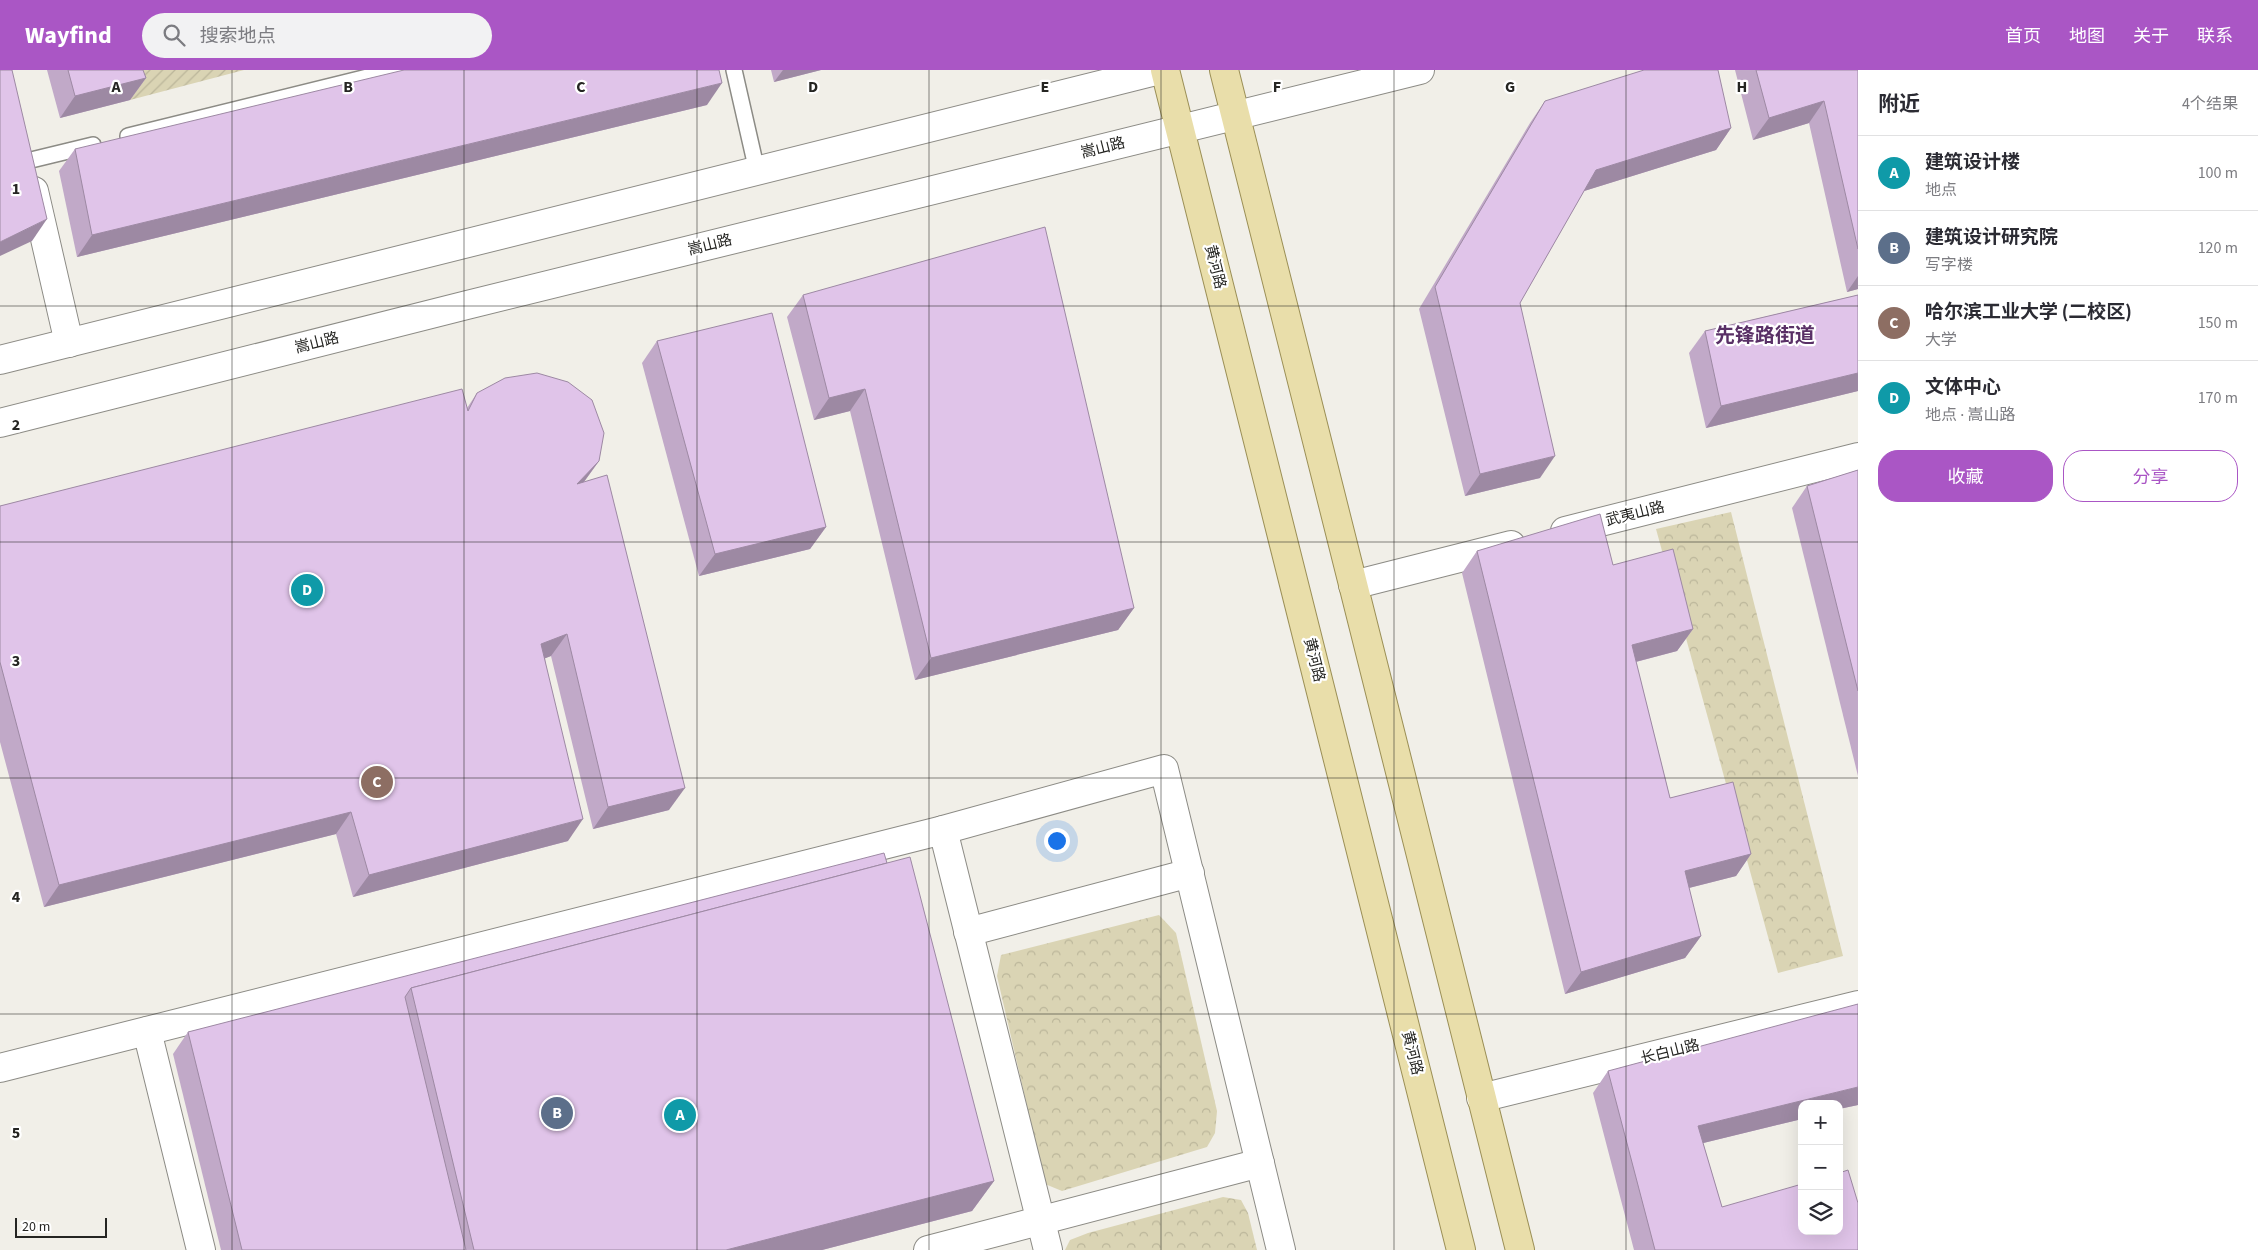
<!DOCTYPE html>
<html lang="zh">
<meta charset="utf-8">
<style>
:root{--surface:#fff;--page:#f2f2f3;--text:#2b2b33;--muted:#7c7c81;--line:#e1e1e2;--accent:#aa56c5}
body{margin:0;font-family:"Source Sans 3","Noto Sans SC",sans-serif;background:var(--page);color:var(--text)}
.controls{position:absolute;right:15px;bottom:15px;display:grid;overflow:hidden;border-radius:10px;box-shadow:0 5px 20px #0002}
.controls button{width:45px;height:45px;display:grid;place-items:center;padding:0;border:0;border-bottom:1px solid var(--line);background:var(--surface);color:var(--text);font:25px sans-serif}
.scale{position:absolute;left:15px;bottom:12px;width:92px;box-sizing:border-box;padding-left:5px;border:2px solid #252522;border-top:0;font-size:14px;line-height:18px;white-space:nowrap;color:#252522;-webkit-text-stroke:4px #fff;paint-order:stroke}
.you{position:absolute;left:1056px;top:770px;width:18px;height:18px;margin:-12px;border:4px solid #fff;border-radius:50%;background:#1a73e8;box-shadow:0 0 0 8px #1a73e833}
.badge{display:grid;place-items:center;width:32px;height:32px;border-radius:50%;background:var(--accent);color:#fff;font-size:16px;font-weight:700}
.pin{position:absolute;translate:-50% -50%;border:2px solid #fff;box-shadow:0 1px 5px #0006}
.list{margin:0;padding:0;list-style:none}
h2{display:flex;justify-content:space-between;align-items:center;height:65px;margin:0;padding:0 20px;font-size:21px}
h2 small{font-size:16px;font-weight:400;color:var(--muted)}
.list li{display:grid;grid-template-columns:32px 1fr auto;gap:15px;align-items:center;box-sizing:border-box;height:75px;padding:0 20px;border-top:1px solid var(--line)}
.list b{display:block;font-size:19px;white-space:nowrap}
.list p{margin:0;font-size:16px;white-space:nowrap;color:var(--muted)}
.list em{font-size:16px;font-style:normal;color:var(--muted)}
.actions{display:flex;gap:10px;padding:15px 20px}
.actions a{flex:1;padding:11px 0;border:1px solid var(--accent);border-radius:20px;text-align:center;font-size:18px;color:var(--accent)}
.actions .main{background:var(--accent);color:#fff}
.icon{flex:none;width:28px;height:28px;fill:none;stroke:currentColor;stroke-width:2;stroke-linecap:round;stroke-linejoin:round}
.map{position:relative;flex:none;width:1858px;height:1180px;overflow:hidden}
header{display:flex;align-items:center;gap:30px;box-sizing:border-box;height:70px;padding:0 25px;background:var(--accent);color:#fff}
header strong{font-size:24px}
nav{display:flex;gap:28px;margin-inline-start:auto;font-size:18px}
.search{width:350px;height:45px;background:var(--page);display:flex;align-items:center;gap:12px;box-sizing:border-box;padding:0 18px;border-radius:28px;color:var(--muted);font-size:19px}
main{display:flex}
aside{flex:1;background:var(--surface)}
.map>svg:first-child{display:block}
.park{fill:url(#park-crowns)}
.garden{fill:url(#garden-furrows)}
.lines{fill:none;stroke-linecap:round;stroke-linejoin:round}
.service-casing{stroke:#8c8b85;stroke-width:18}
.minor-casing{stroke:#8c8b85;stroke-width:30}
.tertiary-casing{stroke:#8c8b85;stroke-width:30}
.secondary-casing{stroke:#8c8b85;stroke-width:30}
.primary-casing{stroke:#9b8f56;stroke-width:30}
.service{stroke:#fff;stroke-width:15}
.minor{stroke:#fff;stroke-width:28}
.tertiary{stroke:#fff;stroke-width:28}
.secondary{stroke:#fff;stroke-width:28}
.primary{stroke:#e9deaa;stroke-width:28}
.wall{fill:#c1a9c8}
.shaded-wall{fill:#9d89a3}
.building{fill:#e0c4e9;stroke:#9d89a3}
.grid{fill:none;stroke:#252522;stroke-width:1;stroke-opacity:0.55}
.labels{text-anchor:middle;dominant-baseline:central;stroke-width:4.5;stroke-linejoin:round;paint-order:stroke}
.street-label{font-size:15px;fill:#252522;stroke:#fff}
.district-label{font-size:20px;font-weight:bold;fill:#593066;stroke:#fff}
.grid-label{font-size:16px;text-anchor:middle;font-weight:bold;fill:#252522;stroke:#fff;stroke-width:4.5;stroke-linejoin:round;paint-order:stroke}
</style>
<header>
<strong>Wayfind</strong>
<div class="search"><svg class="icon" aria-label="search" viewBox="0 0 24 24"><circle cx="10" cy="10" r="6"/><path d="M15 15l6 6"/></svg>搜索地点</div>
<nav><a>首页</a><a>地图</a><a>关于</a><a>联系</a></nav>
</header>
<main>
<div class="map">
<svg width="1858" height="1180" viewBox="0 0 1858 1180">
<defs>
<pattern id="park-crowns" width="20" height="18" patternUnits="userSpaceOnUse" patternTransform="scale(1.25)"><rect width="20" height="18" fill="#dad4b4"/><path d="M2 6a3 3 0 1 1 6 0M12 15a3 3 0 1 1 6 0" fill="none" stroke="#bbb69a"/></pattern>
<pattern id="garden-furrows" width="10" height="10" patternUnits="userSpaceOnUse" patternTransform="scale(1.25)"><rect width="10" height="10" fill="#dad4b4"/><path d="M-1 1l2-2M0 10L10 0M9 11l2-2" fill="none" stroke="#bbb69a"/></pattern>
</defs>
<rect width="100%" height="100%" fill="#f1efe8"/>
<g class="park">
<polygon points="1731,442 1843,886 1778,903 1656,459"/>
<polygon points="1159,845 1176,863 1217,1041 1215,1063 1207,1077 1062,1121 1045,1114 997,906 1001,885"/>
<polygon points="1223,1127 1241,1130 1248,1143 1257,1180 1065,1180 1070,1170 1088,1163"/>
</g>
<polygon class="garden" points="122,0 244,0 130,30"/>
<g class="lines">
<defs>
<g id="service">
<polyline points="734,0 757,101"/>
<polyline points="128,66 396,0"/>
<polyline points="27,91 93,75"/>
</g>
<g id="minor">
<polyline points="34,121 69,273"/>
<polyline points="943,760 1164,699 1281,1180"/>
<polyline points="968,862 1190,803"/>
<polyline points="147,961 201,1180"/>
<polyline points="0,998 943,760 1048,1180"/>
<polyline points="928,1180 1260,1093"/>
</g>
<g id="tertiary">
<polyline points="1565,461 1858,387"/>
<polyline points="1353,515 1511,475"/>
<polyline points="1481,1028 1858,935"/>
</g>
<g id="secondary">
<polyline points="0,290 1160,0"/>
<polyline points="0,353 467,235 1420,0"/>
</g>
<g id="primary">
<polyline points="1165,0 1461,1180"/>
<polyline points="1224,0 1520,1180"/>
</g>
</defs>
<use href="#service" class="service-casing"/>
<use href="#minor" class="minor-casing"/>
<use href="#tertiary" class="tertiary-casing"/>
<use href="#secondary" class="secondary-casing"/>
<use href="#primary" class="primary-casing"/>
<use href="#service" class="service"/>
<use href="#minor" class="minor"/>
<use href="#tertiary" class="tertiary"/>
<use href="#secondary" class="secondary"/>
<use href="#primary" class="primary"/>
</g>
<g class="wall">
<polygon points="47,0 143,0 146,8 130,30 60,48"/>
<polygon points="771,0 821,0 774,12"/>
<polygon points="1735,0 1858,0 1858,219 1847,222 1809,53 1753,70"/>
<polygon points="1545,31 1731,58 1716,80 1584,121 1520,233 1540,408 1465,426 1419,239 1530,53"/>
<polygon points="707,35 77,187 59,101 75,79"/>
<polygon points="803,225 1134,538 1118,560 915,610 850,341 814,350 787,247"/>
<polygon points="1858,225 1858,321 1706,358 1689,283 1705,261"/>
<polygon points="657,271 826,457 810,479 699,506 642,293"/>
<polygon points="477,323 599,391 584,412 669,740 593,759 551,586 545,588 568,771 353,827 336,764 44,837 0,672 0,436 467,338"/>
<polygon points="1858,400 1858,706 1792,438 1807,416"/>
<polygon points="1477,481 1613,495 1693,559 1677,581 1636,592 1670,728 1751,784 1736,806 1689,818 1701,866 1685,888 1565,924 1462,503"/>
<polygon points="887,793 994,1111 972,1141 822,1180 221,1180 173,984 188,962"/>
<polygon points="1608,1001 1858,1035 1839,1039 1839,1034 1802,1034 1802,1049 1703,1073 1722,1137 1858,1180 1634,1180 1593,1023"/>
</g>
<g class="shaded-wall">
<polygon points="783,0 821,0 774,12"/>
<polygon points="146,8 130,30 60,48 75,26"/>
<polygon points="722,13 707,35 77,187 92,165"/>
<polygon points="1824,31 1809,53 1753,70 1769,48"/>
<polygon points="1731,58 1716,80 1581,122 1596,100"/>
<polygon points="47,149 32,171 0,186 0,172"/>
<polygon points="1858,206 1858,219 1847,222"/>
<polygon points="1858,303 1858,321 1706,358 1721,336"/>
<polygon points="865,319 850,341 814,350 829,328"/>
<polygon points="1555,386 1540,408 1465,426 1480,404"/>
<polygon points="599,391 583,413 577,414"/>
<polygon points="826,457 810,479 699,506 715,484"/>
<polygon points="1134,538 1118,560 915,610 931,588"/>
<polygon points="1693,559 1677,581 1616,597 1632,575"/>
<polygon points="567,564 551,586 526,596 541,574"/>
<polygon points="685,718 669,740 593,759 608,737"/>
<polygon points="351,742 336,764 44,837 59,815"/>
<polygon points="583,749 568,771 353,827 369,805"/>
<polygon points="1751,784 1736,806 1669,823 1685,801"/>
<polygon points="1701,866 1685,888 1565,924 1581,902"/>
<polygon points="1858,1017 1858,1035 1839,1039 1839,1034 1802,1034 1802,1049 1683,1078 1698,1056"/>
<polygon points="994,1111 972,1141 822,1180 726,1180"/>
</g>
<g class="building">
<polygon points="0,0 12,0 47,149 0,172"/>
<polygon points="68,0 143,0 146,8 75,26"/>
<polygon points="404,0 719,0 722,13 92,165 75,79"/>
<polygon points="1644,0 1718,0 1731,58 1596,100 1520,233 1555,386 1480,404 1435,217 1545,31"/>
<polygon points="1756,0 1858,0 1858,179 1824,31 1769,48"/>
<polygon points="1045,157 1134,538 931,588 865,319 829,328 803,225"/>
<polygon points="1858,225 1858,303 1721,336 1705,261"/>
<polygon points="772,243 826,457 715,484 657,271"/>
<polygon points="537,303 568,312 592,330 604,363 599,391 577,414 607,405 685,718 608,737 567,564 541,574 583,749 369,805 351,742 59,815 0,592 0,436 462,319 468,341 477,323 505,308"/>
<polygon points="1858,400 1858,621 1807,416"/>
<polygon points="1600,444 1613,495 1673,479 1693,559 1632,575 1670,728 1733,712 1751,784 1685,801 1701,866 1581,902 1477,481"/>
<polygon points="884,783 887,793 411,918 405,927 466,1180 242,1180 188,962"/>
<polygon points="910,787 994,1111 726,1180 474,1180 411,918"/>
<polygon points="1858,934 1858,1017 1698,1056 1722,1137 1802,1114 1802,1161 1839,1161 1839,1103 1848,1100 1858,1133 1858,1180 1655,1180 1608,1001"/>
</g>
<path class="grid" d="M232 0V1180M464 0V1180M697 0V1180M929 0V1180M1161 0V1180M1394 0V1180M1626 0V1180M0 236H1858M0 472H1858M0 708H1858M0 944H1858"/>
<g class="labels">
<g class="street-label">
<text transform="translate(1103 78) rotate(-14)">嵩山路</text>
<text transform="translate(710 175) rotate(-14)">嵩山路</text>
<text transform="translate(1215 197) rotate(76)">黄河路</text>
<text transform="translate(317 273) rotate(-14)">嵩山路</text>
<text transform="translate(1635 444) rotate(-14)">武夷山路</text>
<text transform="translate(1314 590) rotate(76)">黄河路</text>
<text transform="translate(1670 982) rotate(-14)">长白山路</text>
<text transform="translate(1412 983) rotate(76)">黄河路</text>
</g>
<g class="district-label">
<text x="1765" y="266">先锋路街道</text>
</g>
</g>
<g class="grid-label">
<text x="116" y="22">A</text>
<text x="348" y="22">B</text>
<text x="581" y="22">C</text>
<text x="813" y="22">D</text>
<text x="1045" y="22">E</text>
<text x="1277" y="22">F</text>
<text x="1510" y="22">G</text>
<text x="1742" y="22">H</text>
<text x="16" y="124">1</text>
<text x="16" y="360">2</text>
<text x="16" y="596">3</text>
<text x="16" y="832">4</text>
<text x="16" y="1068">5</text>
</g>
</svg>
<div class="controls">
<button>+</button>
<button>−</button>
<button><svg class="icon" aria-label="layers" viewBox="0 0 24 24"><path d="M12 4l9 5-9 5-9-5zM3 14l9 5 9-5"/></svg></button>
</div>
<div class="scale">20 m</div>
<div class="you"></div>
<div class="pin badge" style="left:680px;top:1045px;background:#0f9aa8">A</div>
<div class="pin badge" style="left:557px;top:1043px;background:#5c6f8a">B</div>
<div class="pin badge" style="left:377px;top:712px;background:#8d6e63">C</div>
<div class="pin badge" style="left:307px;top:520px;background:#0f9aa8">D</div>
</div>
<aside>
<h2>附近<small>4个结果</small></h2>
<ul class="list">
<li><span class="badge" style="background:#0f9aa8">A</span><div><b>建筑设计楼</b><p>地点</p></div><em>100 m</em></li>
<li><span class="badge" style="background:#5c6f8a">B</span><div><b>建筑设计研究院</b><p>写字楼</p></div><em>120 m</em></li>
<li><span class="badge" style="background:#8d6e63">C</span><div><b>哈尔滨工业大学 (二校区)</b><p>大学</p></div><em>150 m</em></li>
<li><span class="badge" style="background:#0f9aa8">D</span><div><b>文体中心</b><p>地点 · 嵩山路</p></div><em>170 m</em></li>
</ul>
<div class="actions"><a class="main">收藏</a><a>分享</a></div>
</aside>
</main>
